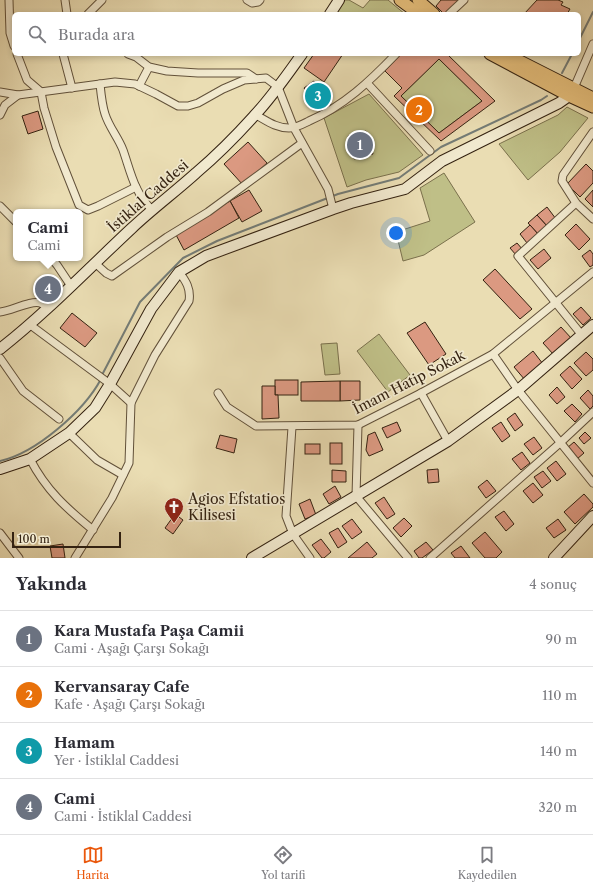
<!DOCTYPE html>
<html lang="tr">
<meta charset="utf-8">
<style>
:root{--surface:#fff;--page:#f2f2f3;--text:#2b2b33;--muted:#7c7c81;--line:#e1e1e2;--accent:#ea580c}
body{margin:0;font-family:"Libre Caslon Text",serif;background:var(--page);color:var(--text)}
.scale{position:absolute;left:12px;bottom:10px;width:109px;box-sizing:border-box;padding-left:4px;border:2px solid #342211;border-top:0;font-size:11px;line-height:14px;white-space:nowrap;color:#342211;-webkit-text-stroke:3px #f1e9ce;paint-order:stroke}
.you{position:absolute;left:396px;top:233px;width:14px;height:14px;margin:-10px;border:3px solid #fff;border-radius:50%;background:#1a73e8;box-shadow:0 0 0 6px #1a73e833}
.badge{display:grid;place-items:center;width:26px;height:26px;border-radius:50%;background:var(--accent);color:#fff;font-size:13px;font-weight:700}
.pin{position:absolute;translate:-50% -50%;border:2px solid #fff;box-shadow:0 1px 4px #0006}
.popup{position:absolute;left:13px;top:209px;width:70px;height:52px;box-sizing:border-box;display:grid;place-content:center;border-radius:6px;background:var(--surface);filter:drop-shadow(0 1px 3px #0005);font-size:13px;white-space:nowrap;color:var(--muted)}
.popup b{font-size:15px;color:var(--text)}
.popup::after{content:'';position:absolute;left:50%;top:100%;margin-left:-8px;border:8px solid transparent;border-top-color:var(--surface)}
.list{margin:0;padding:0;list-style:none}
h2{display:flex;justify-content:space-between;align-items:center;height:52px;margin:0;padding:0 16px;font-size:17px}
h2 small{font-size:13px;font-weight:400;color:var(--muted)}
.list li{display:grid;grid-template-columns:26px 1fr auto;gap:12px;align-items:center;box-sizing:border-box;height:56px;padding:0 16px;border-top:1px solid var(--line)}
.list b{display:block;font-size:15px;white-space:nowrap}
.list p{margin:0;font-size:13px;white-space:nowrap;color:var(--muted)}
.list em{font-size:13px;font-style:normal;color:var(--muted)}
.icon{flex:none;width:22px;height:22px;fill:none;stroke:currentColor;stroke-width:2;stroke-linecap:round;stroke-linejoin:round}
.map{position:relative;flex:none;width:593px;height:558px;overflow:hidden}
.search{position:absolute;background:var(--surface);box-shadow:0 2px 6px #0003;left:12px;right:12px;top:12px;height:44px;display:flex;align-items:center;gap:10px;box-sizing:border-box;padding:0 14px;border-radius:6px;color:var(--muted);font-size:15px}
.sheet{height:276px;background:var(--surface)}
nav{display:flex;justify-content:space-around;align-items:center;box-sizing:border-box;height:56px;border-top:1px solid var(--line);background:var(--surface);font-size:11px;color:var(--muted)}
nav a{display:grid;justify-items:center;gap:2px}
nav .on{color:var(--accent)}
.map>svg:first-child{display:block}
.green{fill:#bfbf87;stroke:#7a704c}
.lines{fill:none;stroke-linecap:round;stroke-linejoin:round}
.stream{stroke:#747c76;stroke-width:2}
.building{fill:#db9981;stroke:#342211;fill-rule:evenodd}
.street-casing{stroke:#62513a;stroke-width:9}
.secondary-casing{stroke:#342211;stroke-width:12}
.primary-casing{stroke:#342211;stroke-width:13}
.street{stroke:#f1e9ce;stroke-width:7}
.secondary{stroke:#f1e9ce;stroke-width:10}
.primary{stroke:#e5be7a;stroke-width:11}
.labels{text-anchor:middle;dominant-baseline:central;stroke-width:3.5;stroke-linejoin:round;paint-order:stroke}
.street-label{font-size:14px;fill:#342211;stroke:#f1e9ce}
.poi-label{font-size:14px;fill:#342211;stroke:#f1e9ce;text-anchor:start}
</style>
<div class="map">
<svg width="593" height="558" viewBox="0 0 593 558">
<rect width="100%" height="100%" fill="#eaddb3"/>
<filter id="stains"><feTurbulence type="fractalNoise" baseFrequency=".005" numOctaves="4"/><feColorMatrix values="0 0 0 0 .2 0 0 0 0 .09 0 0 0 0 .02 0 0 0 .5 -.17"/></filter>
<radialGradient id="worn" r=".72"><stop offset=".6" stop-color="#630" stop-opacity="0"/><stop offset="1" stop-color="#630" stop-opacity=".3"/></radialGradient>
<g class="green">
<polygon points="345,0 349,0 363,8 370,0 388,0 405,14 335,14"/>
<polygon points="439,59 482,101 439,133 401,96"/>
<polygon points="369,94 423,155 399,172 366,180 347,187 324,118"/>
<polygon points="567,107 588,118 560,152 528,180 499,144 558,115"/>
<polygon points="444,173 475,222 424,255 403,261 396,232 430,221 420,188"/>
<polygon points="379,334 410,375 388,392 357,351"/>
<polygon points="337,343 340,374 325,375 321,344"/>
</g>
<g class="lines">
<g class="stream">
<polyline points="579,40 593,12"/>
<polyline points="562,73 572,54"/>
<polyline points="102,375 140,302 183,258 217,241 338,194 399,178 441,147 541,100 547,96"/>
<path d="M0 461C36 453 84 411 101 379"/>
</g>
</g>
<g class="building">
<polygon points="441,0 458,0 444,14 436,6"/>
<polygon points="537,0 558,0 563,2 561,5 570,9 567,14 524,14"/>
<polygon points="314,54 343,54 324,82 304,68"/>
<path d="M401 54H447L495 101 441 141 394 96 402 88 385 71ZM439 59 482 101 439 133 401 96Z"/>
<polygon points="314,81 331,104 322,111 304,88"/>
<polygon points="38,111 43,129 28,134 22,116"/>
<polygon points="366,131 373,154 354,159 348,136"/>
<polygon points="248,142 267,163 243,185 224,164"/>
<polygon points="586,164 593,171 593,183 580,197 567,184"/>
<polygon points="249,190 262,211 242,222 230,201"/>
<polygon points="593,190 593,207 585,199"/>
<polygon points="230,201 239,218 184,250 175,233"/>
<polygon points="547,207 556,219 547,226 537,215"/>
<polygon points="537,215 547,226 538,234 528,223"/>
<polygon points="576,224 590,239 579,250 565,235"/>
<polygon points="530,225 538,234 527,243 520,234"/>
<polygon points="517,243 523,250 516,255 510,248"/>
<polygon points="544,249 551,258 538,269 530,260"/>
<polygon points="590,250 593,254 593,265 590,267 582,256"/>
<polygon points="495,269 532,309 520,319 483,280"/>
<polygon points="51,276 59,295 44,302 36,283"/>
<polygon points="581,307 591,318 583,325 573,314"/>
<polygon points="72,313 97,333 85,347 60,328"/>
<polygon points="425,322 446,354 429,365 407,333"/>
<polygon points="561,327 572,339 554,355 543,343"/>
<polygon points="533,351 543,364 525,380 514,367"/>
<polygon points="586,352 593,359 593,370 586,376 574,363"/>
<polygon points="570,366 582,379 572,389 560,375"/>
<rect x="275" y="380" width="23" height="15"/>
<polygon points="340,381 360,381 360,400 340,401"/>
<polygon points="340,381 340,401 301,401 301,382"/>
<polygon points="262,386 275,386 275,395 278,395 279,418 262,419"/>
<polygon points="557,387 565,397 557,404 549,395"/>
<polygon points="588,390 593,396 593,406 590,409 580,398"/>
<polygon points="572,404 582,414 575,422 564,411"/>
<polygon points="515,413 523,425 515,431 507,419"/>
<polygon points="397,422 401,431 387,438 382,428"/>
<polygon points="501,422 510,436 502,442 492,428"/>
<polygon points="375,432 383,450 369,456 366,450 368,435"/>
<polygon points="585,432 591,438 584,444 579,438"/>
<polygon points="220,435 237,439 234,453 216,448"/>
<polygon points="534,437 542,448 533,455 524,444"/>
<polygon points="574,442 584,453 577,459 567,448"/>
<rect x="330" y="443" width="12" height="21"/>
<rect x="305" y="444" width="15" height="10"/>
<polygon points="522,452 530,463 521,470 512,459"/>
<polygon points="556,461 566,474 557,481 547,468"/>
<polygon points="438,469 439,482 428,483 427,470"/>
<polygon points="332,470 346,471 346,482 332,482"/>
<polygon points="543,471 551,481 542,488 534,477"/>
<polygon points="487,480 496,491 486,498 478,487"/>
<polygon points="533,483 543,495 533,503 523,491"/>
<polygon points="335,486 341,497 329,504 323,494"/>
<polygon points="584,494 593,504 593,507 575,524 564,512"/>
<polygon points="384,497 395,514 387,519 375,503"/>
<polygon points="310,499 316,515 305,519 299,504"/>
<polygon points="504,511 514,524 506,531 495,517"/>
<polygon points="175,514 183,520 173,534 165,528"/>
<polygon points="404,518 412,526 401,537 393,528"/>
<polygon points="352,519 362,532 352,539 342,526"/>
<polygon points="558,519 566,530 554,538 546,528"/>
<polygon points="338,528 347,542 338,548 329,533"/>
<polygon points="485,532 502,552 496,558 485,558 472,543"/>
<polygon points="321,539 331,552 324,558 322,558 312,545"/>
<polygon points="367,542 377,554 372,558 348,558"/>
<polygon points="426,542 433,550 422,558 419,558 414,551"/>
<polygon points="63,544 65,558 52,558 50,546"/>
<polygon points="461,546 470,558 455,558 451,553"/>
</g>
<g class="lines">
<defs>
<g id="street">
<polyline points="9,0 10,33 14,46"/>
<polyline points="65,0 67,14"/>
<polyline points="247,0 252,3 258,2 260,0"/>
<polyline points="88,14 102,0"/>
<polyline points="449,14 464,0"/>
<polyline points="17,54 27,80 41,92 44,108 56,147 79,205 88,210 98,206 136,187"/>
<polyline points="63,54 72,88"/>
<polyline points="128,54 136,57 149,67 167,71 198,73 247,73 256,79"/>
<polyline points="367,83 430,151"/>
<path d="M100 84C101 94 102 105 105 114 109 127 118 137 123 150 131 173 134 192 152 210"/>
<polyline points="139,86 149,67"/>
<polyline points="574,88 593,44"/>
<polyline points="0,92 18,95"/>
<polyline points="0,115 5,105 18,95 115,82 135,84 156,94 178,106 188,106 198,103 223,89 244,80 266,78 278,87 294,128 328,189 333,209"/>
<path d="M256 115C267 121 276 128 289 128 296 128 303 124 309 121 344 106 370 81 396 54"/>
<polyline points="593,132 563,175 562,181 576,203 593,219"/>
<polyline points="576,203 518,256 581,334"/>
<polyline points="0,206 16,222"/>
<polyline points="51,258 57,265 71,286"/>
<polyline points="95,263 106,273 112,276 167,237 208,212 302,143"/>
<path d="M0 312C11 311 31 300 40 303 43 304 46 306 49 307"/>
<polyline points="29,324 110,384 131,403"/>
<polyline points="493,354 518,390 593,483"/>
<polyline points="0,358 23,391 59,419"/>
<polyline points="218,393 227,407 256,426 358,425 421,393 493,354 593,272"/>
<polyline points="421,393 448,441"/>
<polyline points="358,425 356,496 408,558"/>
<polyline points="292,427 286,516 293,534 310,558"/>
<polyline points="69,433 97,460 123,475"/>
<path d="M30 459C46 490 66 508 93 530"/>
<polyline points="0,533 19,558"/>
<path d="M75 558 112 498 129 463 131 403 155 355 189 301C191 289 186 281 179 272"/>
<polyline points="430,558 560,443 593,412"/>
</g>
<g id="secondary">
<polyline points="330,14 339,0"/>
<path d="M0 349C47 312 88 269 132 228 152 209 175 192 196 173 216 156 236 136 254 116 272 97 287 75 302 54"/>
<polyline points="0,469 30,459 69,433 95,408 110,384 151,309 179,272 206,256 333,209 351,203 405,189 442,161 559,103 569,96"/>
<polyline points="252,558 448,441 518,390 593,325"/>
<polyline points="554,558 593,516"/>
</g>
<g id="primary">
<polyline points="400,0 419,14"/>
<polyline points="418,0 434,14"/>
<polyline points="490,54 569,96 593,107"/>
<polyline points="506,54 593,98"/>
</g>
</defs>
<use href="#street" class="street-casing"/>
<use href="#secondary" class="secondary-casing"/>
<use href="#primary" class="primary-casing"/>
<use href="#street" class="street"/>
<use href="#secondary" class="secondary"/>
<use href="#primary" class="primary"/>
</g>
<defs>
<symbol id="church-pin" viewBox="-11 -11 22 30"><path d="M0 17L-7.5 6A9.5 9.5 0 1 1 7.5 6Z" fill="#8f2418" stroke="#f1e9ce"/><path d="M-1.2-6h2.4v3.5h3.3v2.4h-3.3V6h-2.4V-.1h-3.3v-2.4h3.3Z" fill="#fff"/></symbol>
</defs>
<g fill-rule="evenodd">
<use href="#church-pin" x="163" y="496" width="22" height="30"/>
</g>
<g class="labels">
<g class="street-label">
<text transform="translate(148 196) rotate(-41)">İstiklal Caddesi</text>
<text transform="translate(409 382) rotate(-27)">İmam Hatip Sokak</text>
</g>
<g class="poi-label">
<text x="188" y="499">Agios Efstatios<tspan x="188" dy="16">Kilisesi</tspan></text>
</g>
</g>
<rect width="100%" height="100%" filter="url(#stains)"/>
<rect width="100%" height="100%" fill="url(#worn)"/>
</svg>
<div class="scale">100 m</div>
<div class="you"></div>
<div class="pin badge" style="left:360px;top:145px;background:#6b7280">1</div>
<div class="pin badge" style="left:419px;top:110px;background:#e8710a">2</div>
<div class="pin badge" style="left:318px;top:96px;background:#0f9aa8">3</div>
<div class="pin badge" style="left:48px;top:289px;background:#6b7280">4</div>
<div class="popup"><b>Cami</b>Cami</div>
<div class="search"><svg class="icon" aria-label="search" viewBox="0 0 24 24"><circle cx="10" cy="10" r="6"/><path d="M15 15l6 6"/></svg>Burada ara</div>
</div>
<section class="sheet">
<h2>Yakında<small>4 sonuç</small></h2>
<ul class="list">
<li><span class="badge" style="background:#6b7280">1</span><div><b>Kara Mustafa Paşa Camii</b><p>Cami · Aşağı Çarşı Sokağı</p></div><em>90 m</em></li>
<li><span class="badge" style="background:#e8710a">2</span><div><b>Kervansaray Cafe</b><p>Kafe · Aşağı Çarşı Sokağı</p></div><em>110 m</em></li>
<li><span class="badge" style="background:#0f9aa8">3</span><div><b>Hamam</b><p>Yer · İstiklal Caddesi</p></div><em>140 m</em></li>
<li><span class="badge" style="background:#6b7280">4</span><div><b>Cami</b><p>Cami · İstiklal Caddesi</p></div><em>320 m</em></li>
</ul>
</section>
<nav>
<a class="on"><svg class="icon" aria-label="map" viewBox="0 0 24 24"><path d="M3 6l6-2 6 2 6-2v14l-6 2-6-2-6 2zM9 4v14M15 6v14"/></svg>Harita</a>
<a><svg class="icon" aria-label="directions" viewBox="0 0 24 24"><path d="M12 3l9 9-9 9-9-9zM9 14v-3h6M13 9l2 2-2 2"/></svg>Yol tarifi</a>
<a><svg class="icon" aria-label="saved" viewBox="0 0 24 24"><path d="M7 4h10v16l-5-4-5 4z"/></svg>Kaydedilen</a>
</nav>
